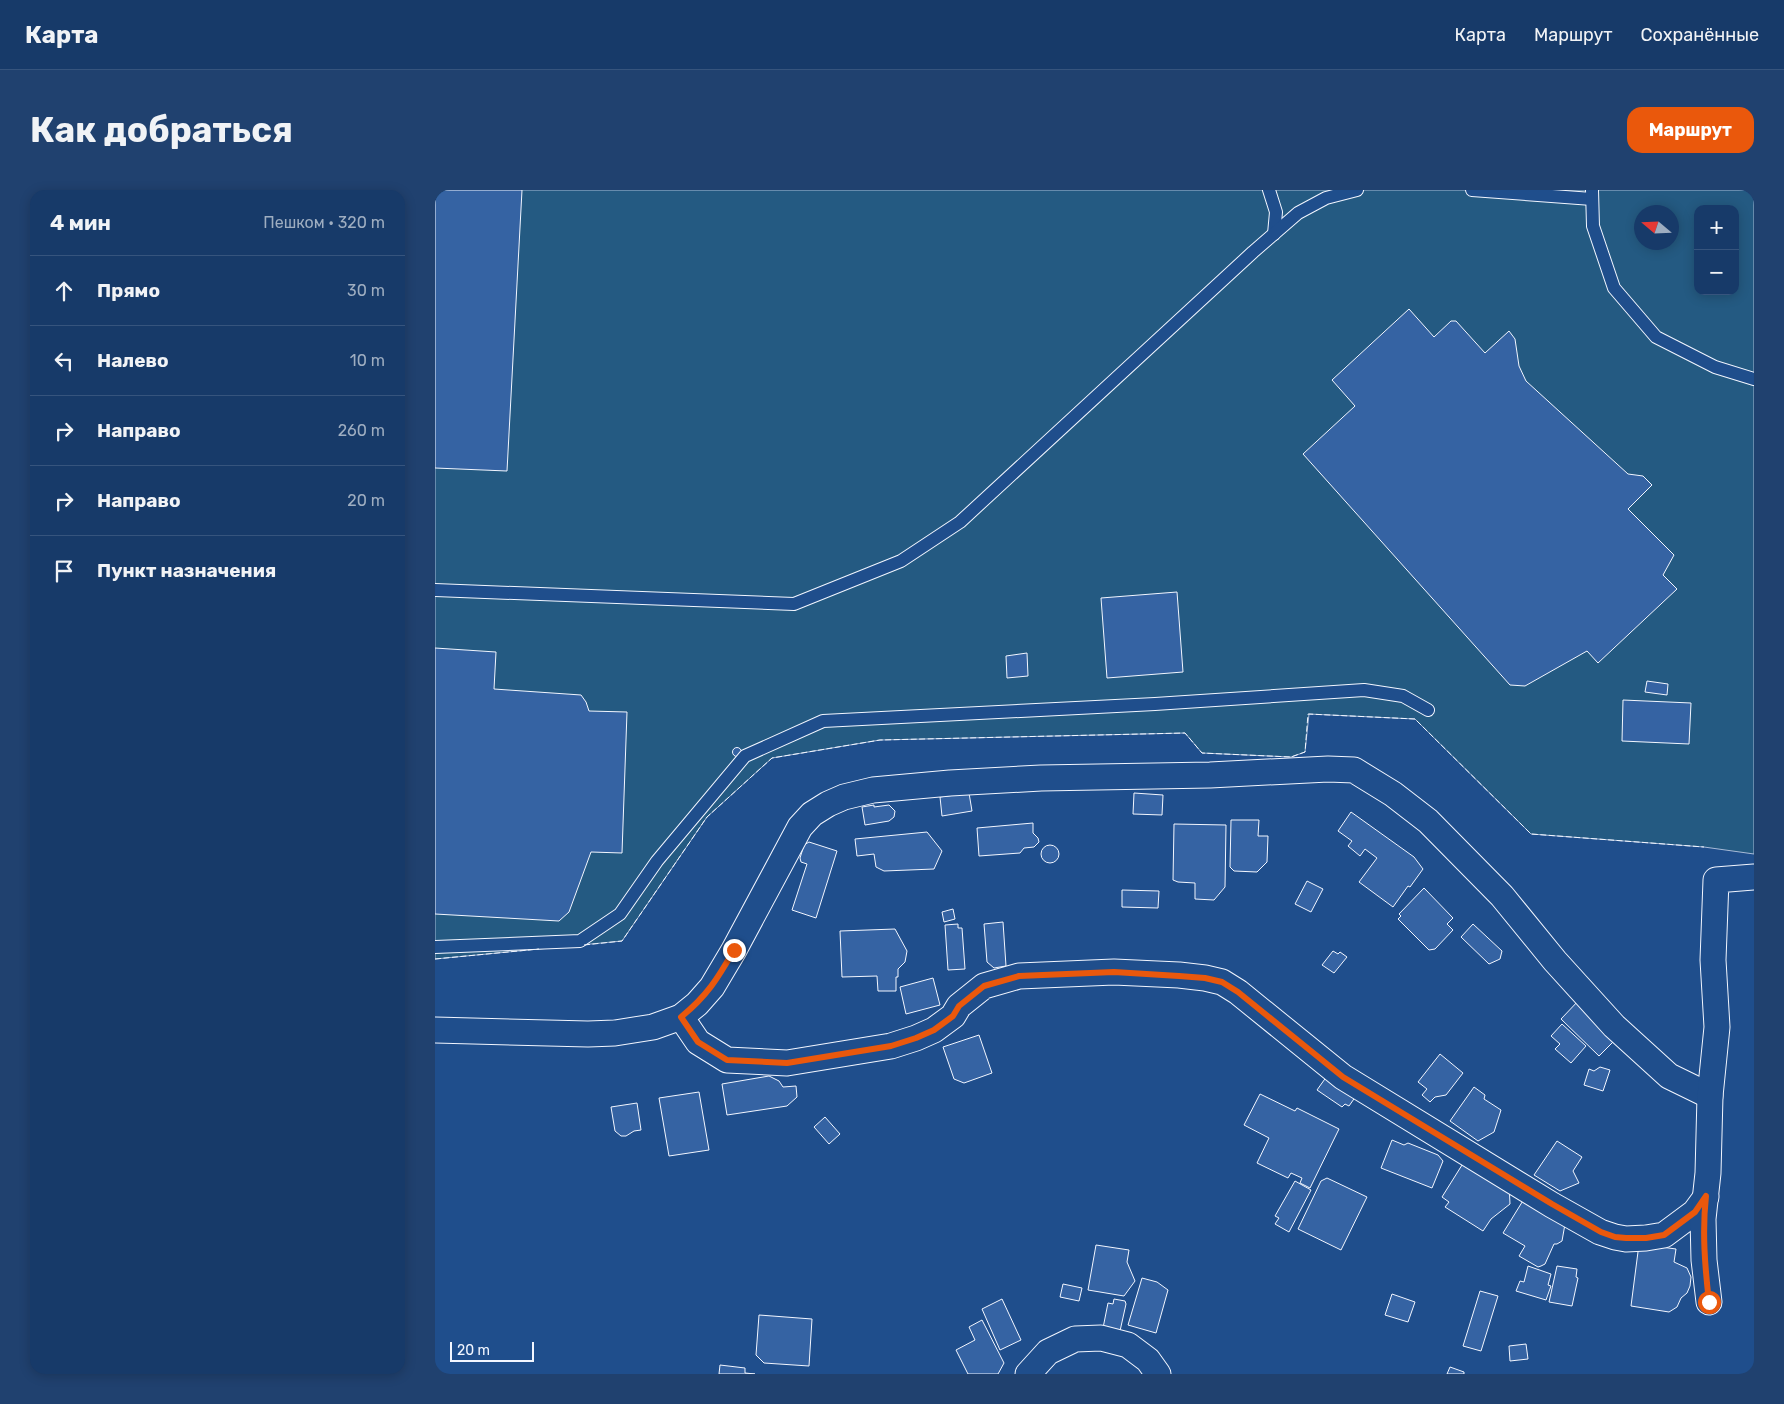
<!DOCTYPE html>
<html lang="ru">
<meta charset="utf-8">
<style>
:root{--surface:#173a69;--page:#20416f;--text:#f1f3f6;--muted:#9eadc0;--line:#36547d;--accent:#ea580c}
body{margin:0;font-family:Rubik,sans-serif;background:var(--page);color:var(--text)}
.controls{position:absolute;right:15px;top:15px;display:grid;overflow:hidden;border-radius:10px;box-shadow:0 2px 12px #0003}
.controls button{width:45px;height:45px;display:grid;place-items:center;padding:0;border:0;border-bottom:1px solid var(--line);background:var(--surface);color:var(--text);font:25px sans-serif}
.compass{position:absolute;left:1199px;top:15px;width:45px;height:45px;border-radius:50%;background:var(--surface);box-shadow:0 2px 12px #0003;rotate:289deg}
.scale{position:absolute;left:15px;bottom:12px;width:84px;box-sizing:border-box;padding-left:5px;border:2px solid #f2f6ff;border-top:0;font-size:14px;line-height:18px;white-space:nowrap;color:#f2f6ff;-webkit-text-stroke:4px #1f4e8c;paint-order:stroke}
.stop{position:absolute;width:15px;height:15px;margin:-11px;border:4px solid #ea580c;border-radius:50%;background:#fff}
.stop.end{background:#ea580c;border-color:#fff;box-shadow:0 1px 5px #0008}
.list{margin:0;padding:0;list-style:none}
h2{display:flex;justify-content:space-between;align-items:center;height:65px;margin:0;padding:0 20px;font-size:21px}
h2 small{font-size:16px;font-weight:400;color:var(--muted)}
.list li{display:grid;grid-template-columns:32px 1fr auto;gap:15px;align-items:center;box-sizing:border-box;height:70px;padding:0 20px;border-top:1px solid var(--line)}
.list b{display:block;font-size:19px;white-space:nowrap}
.list em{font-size:16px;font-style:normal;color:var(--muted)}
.icon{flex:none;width:28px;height:28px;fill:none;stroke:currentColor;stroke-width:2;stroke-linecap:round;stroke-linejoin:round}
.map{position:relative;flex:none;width:1319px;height:1184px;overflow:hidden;border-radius:15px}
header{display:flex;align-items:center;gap:30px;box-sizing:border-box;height:70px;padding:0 25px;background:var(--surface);border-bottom:1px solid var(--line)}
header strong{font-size:24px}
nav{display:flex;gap:28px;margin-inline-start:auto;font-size:18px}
.intro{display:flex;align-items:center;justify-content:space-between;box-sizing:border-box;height:120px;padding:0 30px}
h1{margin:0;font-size:35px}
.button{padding:12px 22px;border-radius:15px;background:var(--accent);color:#fff;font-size:18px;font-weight:700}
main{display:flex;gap:30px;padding:0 30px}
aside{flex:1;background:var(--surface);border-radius:15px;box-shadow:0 2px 12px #0003}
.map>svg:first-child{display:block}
.green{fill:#245a82;stroke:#a8bbd7;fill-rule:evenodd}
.building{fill:#3563a3;stroke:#f2f6ff}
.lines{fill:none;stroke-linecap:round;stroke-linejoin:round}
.lane-casing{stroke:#f2f6ff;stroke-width:14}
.street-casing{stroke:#f2f6ff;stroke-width:27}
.lane{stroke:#1f4e8c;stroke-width:12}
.street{stroke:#1f4e8c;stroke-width:25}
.fence{stroke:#f2f6ff;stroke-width:1;stroke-dasharray:6 2.5;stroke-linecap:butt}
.route{stroke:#ea580c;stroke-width:6}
</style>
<header>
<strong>Карта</strong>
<nav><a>Карта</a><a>Маршрут</a><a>Сохранённые</a></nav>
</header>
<div class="intro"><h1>Как добраться</h1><a class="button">Маршрут</a></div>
<main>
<aside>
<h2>4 мин<small>Пешком · 320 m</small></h2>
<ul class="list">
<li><svg class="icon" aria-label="ahead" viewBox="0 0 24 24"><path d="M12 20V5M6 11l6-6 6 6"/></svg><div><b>Прямо</b></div><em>30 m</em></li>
<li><svg class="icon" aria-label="left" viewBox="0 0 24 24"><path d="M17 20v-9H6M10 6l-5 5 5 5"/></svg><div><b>Налево</b></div><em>10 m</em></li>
<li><svg class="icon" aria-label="right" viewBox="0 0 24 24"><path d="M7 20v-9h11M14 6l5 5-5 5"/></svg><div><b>Направо</b></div><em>260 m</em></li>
<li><svg class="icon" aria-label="right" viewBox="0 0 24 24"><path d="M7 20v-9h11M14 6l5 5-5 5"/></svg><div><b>Направо</b></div><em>20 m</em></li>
<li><svg class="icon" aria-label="arrive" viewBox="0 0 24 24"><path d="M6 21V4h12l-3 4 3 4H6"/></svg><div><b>Пункт назначения</b></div></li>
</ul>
</aside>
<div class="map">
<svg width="1319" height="1184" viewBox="0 0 1319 1184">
<rect width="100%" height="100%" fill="#1f4e8c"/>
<path class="green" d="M0 0H1319V664L1269 657 1096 644 980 529 874 524 870 562 856 567 767 563 750 543 445 550 337 568 272 627 187 751 0 769ZM1263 19H1300V101H1263ZM1206 22H1236V52H1206Z"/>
<g class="building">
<polygon points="0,0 87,0 72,281 0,278"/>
<polygon points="974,119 999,147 1016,131 1021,131 1050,163 1074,141 1080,149 1084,176 1091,191 1193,284 1208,286 1217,295 1193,319 1239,365 1228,385 1242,399 1163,473 1152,461 1090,496 1075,495 868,264 920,216 897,190"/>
<polygon points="742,402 748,482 672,488 666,408"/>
<polygon points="0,458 61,462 59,499 146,505 151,512 154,521 192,522 187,663 156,662 134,722 124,731 0,724"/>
<polygon points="592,463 593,486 572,488 571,466"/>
<polygon points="1212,491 1233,494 1232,505 1210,502"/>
<polygon points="1188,510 1256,513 1254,554 1187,551"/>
<circle cx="302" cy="562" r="4.5"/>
<polygon points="534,603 537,621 507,626 505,607"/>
<polygon points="699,603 728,605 727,625 698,624"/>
<polygon points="439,615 439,617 454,615 460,621 459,627 454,631 430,635 427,617"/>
<polygon points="916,622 979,667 988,679 975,697 973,696 958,717 924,692 942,668 930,659 925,666 913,656 917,651 903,641"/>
<polygon points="796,630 824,630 823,646 833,646 832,672 822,682 799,681 795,677"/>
<polygon points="598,633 598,643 603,648 604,652 599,657 589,658 585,663 544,666 542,638"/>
<polygon points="739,634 791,635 790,697 779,710 760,709 760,693 743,692 738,690"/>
<polygon points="492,642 507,661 499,679 449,681 441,677 439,664 422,666 420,649"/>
<polygon points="374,652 402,661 381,728 357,720 372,674 366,672 365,668 369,655"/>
<circle cx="615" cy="664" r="9"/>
<polygon points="872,691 888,699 876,722 860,714"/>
<polygon points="989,698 1018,728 1012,734 1018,740 1000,759 994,760 963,729 966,726 964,724"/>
<polygon points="687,700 724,701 723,718 687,717"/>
<polygon points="518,719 520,729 509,732 507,722"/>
<polygon points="568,732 571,776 559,778 552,772 549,734"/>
<polygon points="523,734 523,738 527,738 530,779 513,780 510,735"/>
<polygon points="1038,734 1067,761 1065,769 1054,774 1026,747"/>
<polygon points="460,739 472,761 470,772 463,779 463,787 461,787 461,801 443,801 442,786 407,787 405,741"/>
<polygon points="898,761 903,764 905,762 912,767 899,783 887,775"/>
<polygon points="498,788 505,815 471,824 465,797"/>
<polygon points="1145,809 1183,847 1164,866 1126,829"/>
<polygon points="1127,834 1151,856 1136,873 1120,859 1125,854 1116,846"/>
<polygon points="544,845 557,883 529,893 519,889 508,857"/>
<polygon points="1005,864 1028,883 1011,905 1000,907 995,912 987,905 992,899 983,892"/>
<polygon points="1165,877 1175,880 1168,901 1149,895 1154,879 1159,881"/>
<polygon points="334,886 344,891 348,897 361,896 362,907 352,916 292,925 287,894"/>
<polygon points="892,886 921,906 914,916 910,914 907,917 882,900"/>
<polygon points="1039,897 1050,905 1049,909 1066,920 1059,942 1043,951 1015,931"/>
<polygon points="264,902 274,960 234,966 224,908"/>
<polygon points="825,904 860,921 862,918 904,939 875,998 865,993 867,988 856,983 853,988 822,973 834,948 809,935"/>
<polygon points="202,913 206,940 199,941 191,946 186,946 180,941 176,917"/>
<polygon points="390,927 405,944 394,954 379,937"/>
<polygon points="957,950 969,955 973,953 1003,965 1008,971 997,998 946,978"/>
<polygon points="1122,951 1147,967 1138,981 1144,993 1125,1001 1099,985"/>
<polygon points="1032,967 1074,994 1075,1014 1056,1029 1048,1041 1010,1017 1014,1012 1007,1007"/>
<polygon points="892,988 932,1007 906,1060 863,1039 886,991"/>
<polygon points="860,991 876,1000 854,1042 840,1034 844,1028 840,1026"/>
<polygon points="1089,1009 1130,1034 1127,1051 1122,1054 1119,1054 1110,1074 1106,1076 1103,1077 1084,1066 1090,1056 1068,1043"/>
<polygon points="1204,1054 1241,1059 1239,1072 1252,1078 1256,1087 1255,1096 1252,1103 1246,1108 1242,1117 1234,1122 1196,1116"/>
<polygon points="661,1055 694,1060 692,1072 700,1091 689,1106 653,1100"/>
<polygon points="1093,1076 1116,1084 1113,1095 1116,1096 1111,1110 1081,1101 1085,1091 1089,1092"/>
<polygon points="1122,1076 1142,1079 1141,1087 1143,1088 1137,1116 1114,1112"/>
<polygon points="707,1088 722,1092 733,1100 721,1143 693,1135"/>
<polygon points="628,1094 647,1098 644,1111 625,1107"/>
<polygon points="1045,1101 1063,1106 1046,1161 1028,1156"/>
<polygon points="957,1104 980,1112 973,1132 950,1125"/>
<polygon points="567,1109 586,1150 565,1160 547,1119"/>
<polygon points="679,1109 690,1111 691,1114 685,1141 668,1138 673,1113 678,1114"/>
<polygon points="324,1125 377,1129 374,1176 329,1173 321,1165"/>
<polygon points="547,1130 569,1173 563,1184 533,1184 521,1160 540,1150 534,1137"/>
<polygon points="1091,1154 1093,1169 1075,1171 1074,1156"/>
<polygon points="285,1175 310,1178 310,1183 320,1184 284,1184"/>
<polygon points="1015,1177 1029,1182 1029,1184 1012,1184"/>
</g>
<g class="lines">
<defs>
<g id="lane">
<polyline points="834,0 841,22 839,44"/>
<polyline points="1037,0 1157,9"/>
<polyline points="1157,0 1158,36 1179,98 1221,147 1280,177 1319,189"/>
<polyline points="0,400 359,414 466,371 525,332 818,62 863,23 891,8 922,0"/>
<polyline points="0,757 145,751 185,724 222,671 310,566 388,531 720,514 929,500 968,506 993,520"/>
</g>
<g id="street">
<polyline points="246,827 263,852 292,870 352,873 456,856 481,848 499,840 518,826 524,816 549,796 584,786 679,782 744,785 770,788 787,792 803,802 908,887 1117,1015 1165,1042 1180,1047 1191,1049 1211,1048 1229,1045 1260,1022 1271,1007"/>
<polyline points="0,840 153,844 180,843 218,837 246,827 262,814 277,797 299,760 365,637 377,624 393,614 409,607 438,600 515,593 606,588 775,585 893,579 919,580 958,604 993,631 1067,706 1120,771 1179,836 1234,886 1275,906"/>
<polyline points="1274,1112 1269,1070 1268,1029 1273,983 1275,906 1282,837 1278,770 1281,690 1319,687"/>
<polyline points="593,1184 613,1162 640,1149 666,1148 693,1155 713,1170 723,1184"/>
</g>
</defs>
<use href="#lane" class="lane-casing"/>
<use href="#street" class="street-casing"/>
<use href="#lane" class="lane"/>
<use href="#street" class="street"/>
<g class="fence">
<polyline points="149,755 187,751 272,627 337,568 445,550 750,543 767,563 856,567 870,562 873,524 980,529 1096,644 1269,657"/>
<polyline points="0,769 104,759"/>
</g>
</g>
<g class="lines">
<path class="route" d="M299 760C283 788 272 806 246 827L263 852 292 870 352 873 456 856 481 848 499 840 518 826 524 816 549 796 584 786 679 782 744 786 770 788 787 792 803 802 908 887 1117 1014 1166 1042 1180 1047 1191 1048H1211L1229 1045 1260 1022 1271 1006C1267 1042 1270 1077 1274 1112"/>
</g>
</svg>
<div class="controls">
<button>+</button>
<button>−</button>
</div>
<svg class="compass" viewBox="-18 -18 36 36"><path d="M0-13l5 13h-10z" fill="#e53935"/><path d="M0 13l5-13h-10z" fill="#9eadc0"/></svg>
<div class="scale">20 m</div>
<div class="stop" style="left:1274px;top:1112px"></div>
<div class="stop end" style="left:299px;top:760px"></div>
</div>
</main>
